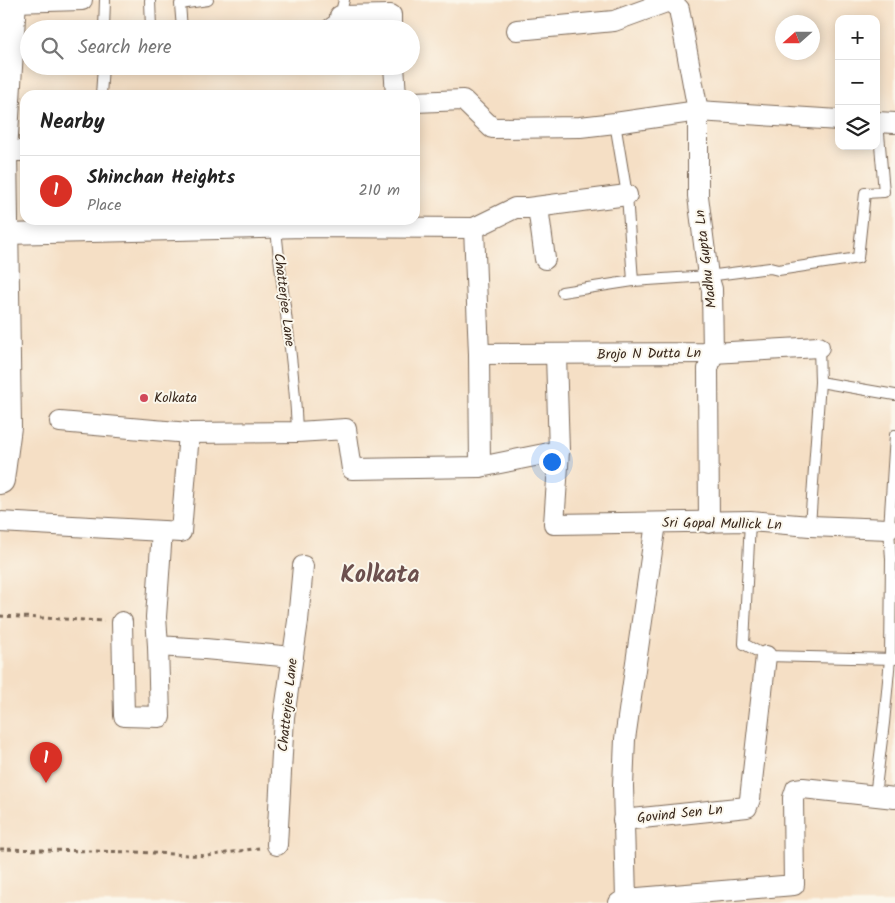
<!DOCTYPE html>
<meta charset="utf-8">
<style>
:root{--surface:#fff;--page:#f2f2f2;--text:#222;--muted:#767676;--line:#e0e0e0;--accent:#d93025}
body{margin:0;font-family:Kalam,sans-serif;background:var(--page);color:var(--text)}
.controls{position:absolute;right:15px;top:15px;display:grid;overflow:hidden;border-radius:10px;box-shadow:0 2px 12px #0003}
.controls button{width:45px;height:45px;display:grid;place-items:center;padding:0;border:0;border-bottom:1px solid var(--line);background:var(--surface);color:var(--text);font:25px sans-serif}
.compass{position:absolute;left:775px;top:15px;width:45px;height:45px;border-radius:50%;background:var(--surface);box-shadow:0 2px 12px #0003;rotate:249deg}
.you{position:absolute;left:551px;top:461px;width:18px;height:18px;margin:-12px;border:4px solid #fff;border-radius:50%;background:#1a73e8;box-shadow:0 0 0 8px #1a73e833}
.badge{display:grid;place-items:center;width:32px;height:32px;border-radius:50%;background:var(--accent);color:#fff;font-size:16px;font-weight:700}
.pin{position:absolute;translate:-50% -41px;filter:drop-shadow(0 1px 2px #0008)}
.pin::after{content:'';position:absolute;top:26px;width:18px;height:15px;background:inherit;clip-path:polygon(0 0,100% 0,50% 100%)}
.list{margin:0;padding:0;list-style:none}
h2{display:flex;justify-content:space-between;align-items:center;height:65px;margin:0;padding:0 20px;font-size:21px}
h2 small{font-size:16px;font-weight:400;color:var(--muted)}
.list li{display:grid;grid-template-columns:32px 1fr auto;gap:15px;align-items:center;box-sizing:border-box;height:70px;padding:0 20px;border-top:1px solid var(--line)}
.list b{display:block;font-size:19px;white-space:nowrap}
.list p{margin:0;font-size:16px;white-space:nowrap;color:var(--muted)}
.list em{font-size:16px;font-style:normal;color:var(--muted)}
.icon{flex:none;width:28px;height:28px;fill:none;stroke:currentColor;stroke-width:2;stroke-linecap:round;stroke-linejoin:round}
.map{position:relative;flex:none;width:895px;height:903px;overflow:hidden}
.search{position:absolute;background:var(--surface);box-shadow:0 2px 12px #0003;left:20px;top:20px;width:400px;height:55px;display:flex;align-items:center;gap:12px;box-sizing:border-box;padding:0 18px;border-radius:28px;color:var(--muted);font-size:19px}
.panel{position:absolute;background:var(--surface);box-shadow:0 2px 12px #0003;left:20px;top:90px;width:400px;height:135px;border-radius:15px}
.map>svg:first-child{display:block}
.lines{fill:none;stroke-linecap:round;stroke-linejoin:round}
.lane-casing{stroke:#7c6958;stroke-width:12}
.street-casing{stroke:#7c6958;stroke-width:22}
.secondary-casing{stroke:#7c6958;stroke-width:30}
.path{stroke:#7c6958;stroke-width:3;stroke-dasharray:4 4;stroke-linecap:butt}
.lane{stroke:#fff;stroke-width:10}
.street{stroke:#fff;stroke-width:20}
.secondary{stroke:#fff;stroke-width:28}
.poi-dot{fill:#d1495b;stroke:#fbf7ec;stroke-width:2}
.labels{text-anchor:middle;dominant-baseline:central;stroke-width:4;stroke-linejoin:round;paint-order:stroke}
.street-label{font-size:14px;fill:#3b2a1e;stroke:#fbf7ec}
.poi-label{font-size:14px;fill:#3b2a1e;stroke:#fbf7ec;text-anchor:start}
.town-label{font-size:24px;font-weight:bold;fill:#6c504e;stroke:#fbf7ec}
</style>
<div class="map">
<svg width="895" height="903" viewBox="0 0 895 903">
<rect width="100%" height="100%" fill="#fbf7ec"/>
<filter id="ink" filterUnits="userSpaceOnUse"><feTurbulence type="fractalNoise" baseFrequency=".02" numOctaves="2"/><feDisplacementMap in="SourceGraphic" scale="10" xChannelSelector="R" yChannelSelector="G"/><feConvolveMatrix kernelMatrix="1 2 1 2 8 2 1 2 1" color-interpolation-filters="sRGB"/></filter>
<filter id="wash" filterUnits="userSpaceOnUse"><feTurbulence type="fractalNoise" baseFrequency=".0096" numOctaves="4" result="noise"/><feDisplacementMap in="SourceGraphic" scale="20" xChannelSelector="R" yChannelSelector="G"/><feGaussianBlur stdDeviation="1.12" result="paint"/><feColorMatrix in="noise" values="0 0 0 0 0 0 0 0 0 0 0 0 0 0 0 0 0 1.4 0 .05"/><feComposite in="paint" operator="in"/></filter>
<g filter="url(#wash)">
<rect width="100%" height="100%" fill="#f5dfc5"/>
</g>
<g filter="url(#ink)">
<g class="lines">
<defs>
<g id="lane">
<polyline points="150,0 151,29"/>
<polyline points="104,29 105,0"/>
<polyline points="182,29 180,4 208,0"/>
<polyline points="322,29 340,16 344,0"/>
<polyline points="101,95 103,66"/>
<polyline points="615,123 627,195 633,281"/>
<path d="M276 228C282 296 295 364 297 432"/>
<polyline points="562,292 633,281 708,276 770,268 778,270 858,258 865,193 884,192 878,122"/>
<polyline points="820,382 895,395"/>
<polyline points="750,521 744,644 766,656 895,659"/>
<polyline points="810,526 820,382 819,347"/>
<polyline points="875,796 884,723 890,659 891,559 889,529 895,435"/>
</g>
<g id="street">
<polyline points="669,0 679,9 698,111 698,196 708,276 712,289 713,353 708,369 709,523"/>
<polyline points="12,2 82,0"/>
<polyline points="340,16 391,15 391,29"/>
<polyline points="517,30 614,21 669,1"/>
<polyline points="394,66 396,95"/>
<polyline points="415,102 463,100 492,128 580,127 615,123 698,111 839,120"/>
<polyline points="876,122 895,123"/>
<polyline points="0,151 25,151"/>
<polyline points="538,207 545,259"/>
<polyline points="474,228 479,354 480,467"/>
<polyline points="5,234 305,227 474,228 515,208 528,208 627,195"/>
<polyline points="479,354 713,353 819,347"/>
<polyline points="556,355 559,451 554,524 750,521 810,526 889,529"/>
<polyline points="60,422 189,433 297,432 346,429 352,469 480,467 559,451"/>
<polyline points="0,522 181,532 189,433"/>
<polyline points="162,531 156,617 158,646 205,649 293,657"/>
<polyline points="122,622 124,716 160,717 158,646"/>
<polyline points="623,820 747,807 750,799 766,656"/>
<polyline points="277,845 284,717 298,621 303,566"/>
<polyline points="626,899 794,885 793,798 796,789 803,788 895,798"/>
<polyline points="619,903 626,899 623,786 625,739 656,523"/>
</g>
<polyline id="secondary" points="0,480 7,427 3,151 12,0"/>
</defs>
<use href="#lane" class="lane-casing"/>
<use href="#street" class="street-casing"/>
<use href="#secondary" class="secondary-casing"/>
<g class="path">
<polyline points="0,616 104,621"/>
<polyline points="0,849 136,852 207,856 259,848"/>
</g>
<use href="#lane" class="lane"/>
<use href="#street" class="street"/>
<use href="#secondary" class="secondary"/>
</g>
</g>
<circle class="poi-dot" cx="144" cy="398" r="5"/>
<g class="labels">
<g class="street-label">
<text transform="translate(706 259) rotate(-97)">Madhu Gupta Ln</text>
<text transform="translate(284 300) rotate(83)">Chatterjee Lane</text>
<text transform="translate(649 354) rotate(-1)">Brojo N Dutta Ln</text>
<text transform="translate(722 524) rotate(1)">Sri Gopal Mullick Ln</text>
<text transform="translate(288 705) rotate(-84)">Chatterjee Lane</text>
<text transform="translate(680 814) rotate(-6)">Govind Sen Ln</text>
</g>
<g class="poi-label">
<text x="154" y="398">Kolkata</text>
</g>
<g class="town-label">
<text x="380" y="575">Kolkata</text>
</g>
</g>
</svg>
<div class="controls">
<button>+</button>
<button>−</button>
<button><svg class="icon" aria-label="layers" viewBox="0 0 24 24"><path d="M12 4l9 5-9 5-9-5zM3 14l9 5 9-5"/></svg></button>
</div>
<svg class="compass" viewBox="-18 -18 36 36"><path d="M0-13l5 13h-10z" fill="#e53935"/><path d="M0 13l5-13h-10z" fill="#767676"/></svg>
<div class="you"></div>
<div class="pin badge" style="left:46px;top:783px">1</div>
<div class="search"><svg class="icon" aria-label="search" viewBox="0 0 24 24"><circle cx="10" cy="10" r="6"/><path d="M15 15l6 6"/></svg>Search here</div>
<section class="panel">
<h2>Nearby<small></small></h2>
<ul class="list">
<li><span class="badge">1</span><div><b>Shinchan Heights</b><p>Place</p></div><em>210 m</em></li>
</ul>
</section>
</div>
